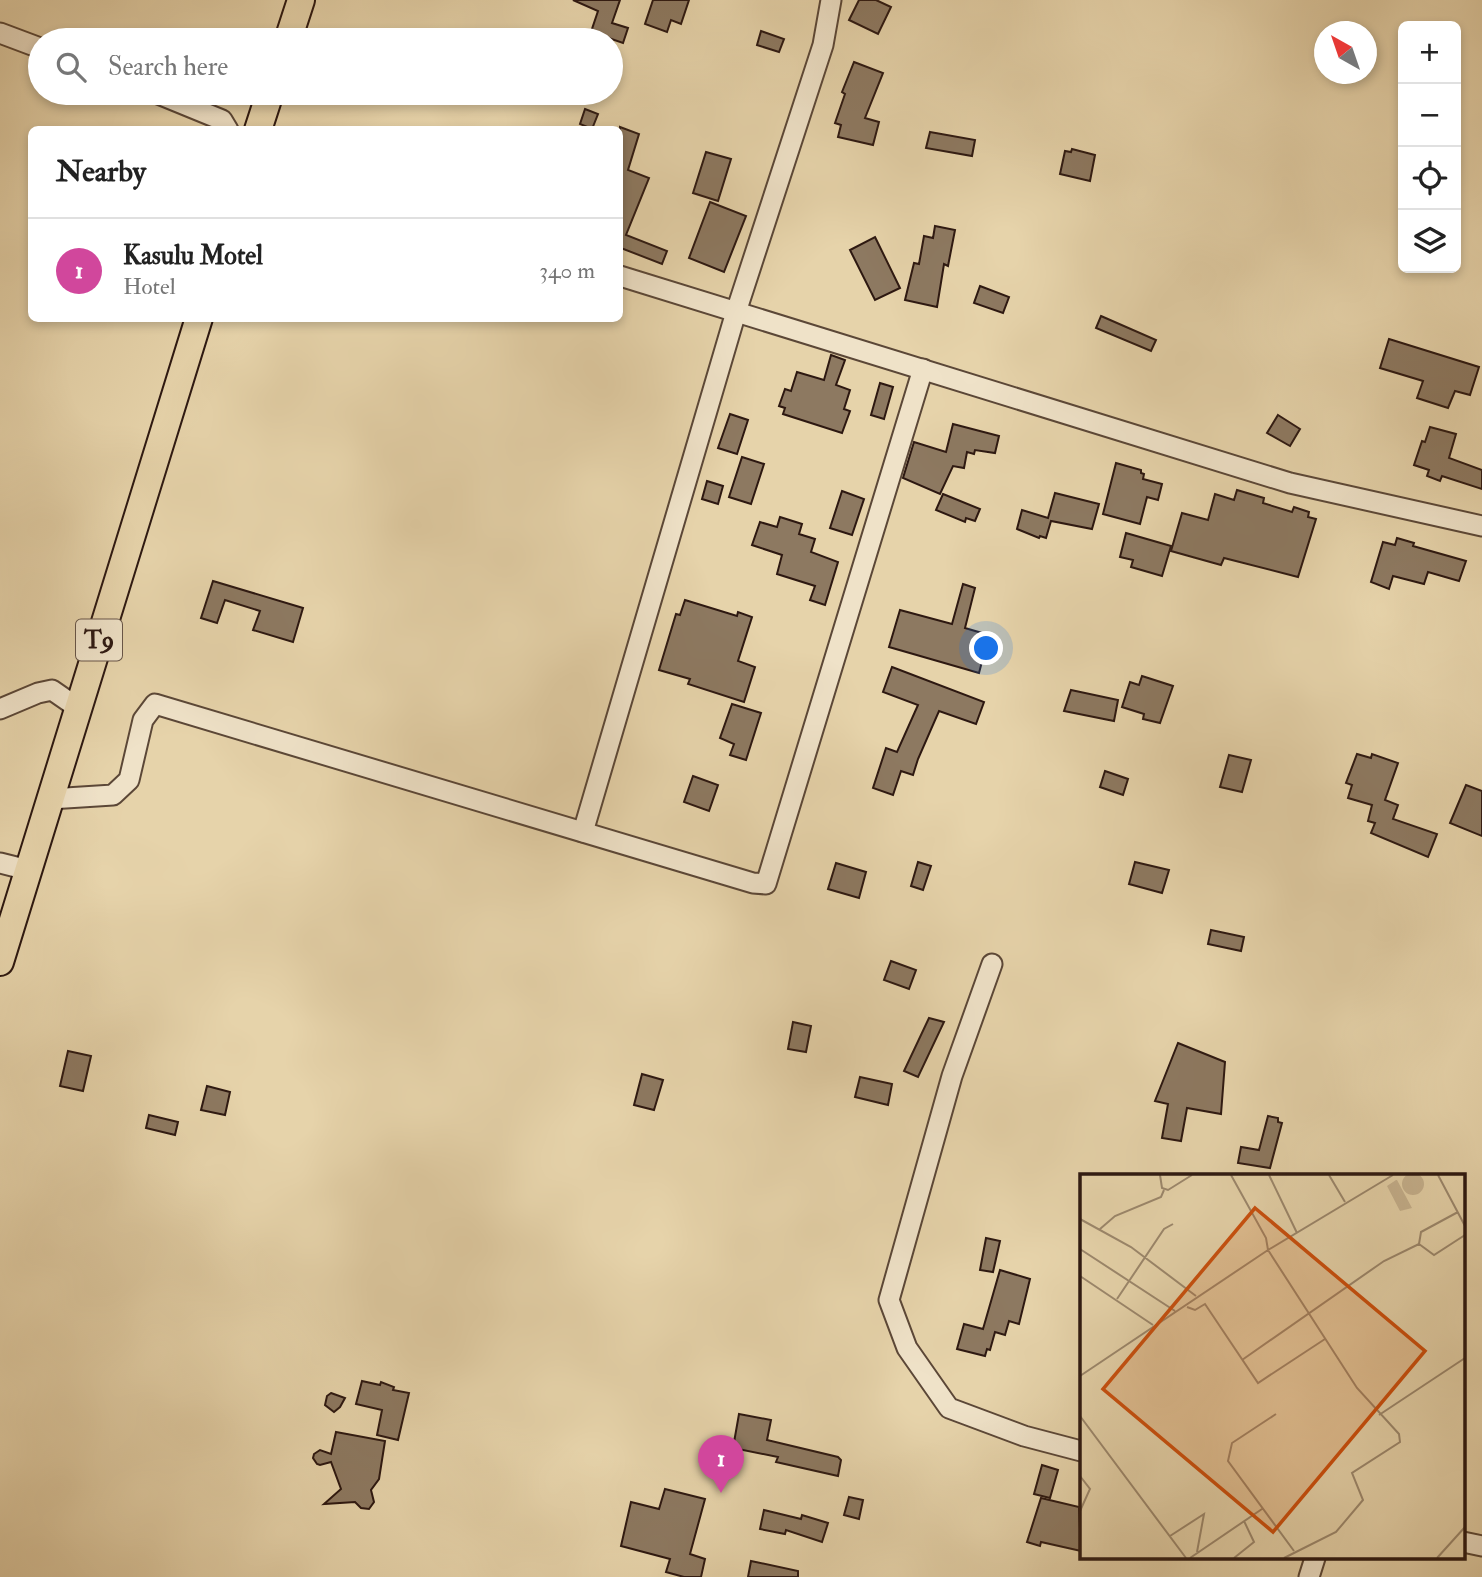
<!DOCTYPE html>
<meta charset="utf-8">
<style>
:root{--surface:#fff;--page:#f6f6f6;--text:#222;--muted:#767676;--line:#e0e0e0;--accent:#0b8043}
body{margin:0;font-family:"IM FELL Double Pica",serif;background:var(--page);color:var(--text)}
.controls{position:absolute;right:21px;top:21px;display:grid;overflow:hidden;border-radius:10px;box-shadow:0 4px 10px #0003}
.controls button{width:63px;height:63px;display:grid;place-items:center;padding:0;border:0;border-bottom:2px solid var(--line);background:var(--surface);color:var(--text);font:35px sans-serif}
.compass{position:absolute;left:1314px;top:21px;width:63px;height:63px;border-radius:50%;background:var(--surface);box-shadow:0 4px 10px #0003;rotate:320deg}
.you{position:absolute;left:987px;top:649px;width:24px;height:24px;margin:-18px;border:5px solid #fff;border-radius:50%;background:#1a73e8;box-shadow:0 0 0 10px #1a73e833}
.badge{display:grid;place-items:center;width:46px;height:46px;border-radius:50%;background:var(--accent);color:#fff;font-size:23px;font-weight:700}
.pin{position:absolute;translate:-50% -58px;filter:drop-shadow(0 2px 4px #0008)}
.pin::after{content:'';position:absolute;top:37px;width:24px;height:21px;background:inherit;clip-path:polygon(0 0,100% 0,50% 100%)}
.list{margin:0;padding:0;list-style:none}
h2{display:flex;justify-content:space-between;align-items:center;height:91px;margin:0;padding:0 28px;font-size:30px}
h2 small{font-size:23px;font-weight:400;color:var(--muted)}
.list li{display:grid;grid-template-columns:46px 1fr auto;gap:21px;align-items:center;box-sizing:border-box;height:105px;padding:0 28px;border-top:2px solid var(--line)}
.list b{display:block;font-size:26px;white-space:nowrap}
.list p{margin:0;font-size:23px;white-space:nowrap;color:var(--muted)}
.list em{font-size:23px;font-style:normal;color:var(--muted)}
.icon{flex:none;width:38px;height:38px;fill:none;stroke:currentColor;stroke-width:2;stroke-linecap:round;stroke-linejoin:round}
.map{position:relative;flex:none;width:1482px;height:1577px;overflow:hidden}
.search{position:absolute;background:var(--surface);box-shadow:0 4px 10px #0003;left:28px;top:28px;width:595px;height:77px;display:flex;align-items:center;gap:18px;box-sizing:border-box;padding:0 24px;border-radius:38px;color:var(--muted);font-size:26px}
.panel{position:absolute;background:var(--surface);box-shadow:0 4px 10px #0003;left:28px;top:126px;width:595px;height:196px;border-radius:10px}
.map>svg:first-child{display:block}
.building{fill:#8d7961;stroke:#2d1811;stroke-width:2}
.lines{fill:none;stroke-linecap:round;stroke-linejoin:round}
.minor-casing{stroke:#5b4737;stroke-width:23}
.highway-casing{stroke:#2d1811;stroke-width:30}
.minor{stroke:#efe2c8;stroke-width:19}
.highway{stroke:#e6d3aa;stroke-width:26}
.labels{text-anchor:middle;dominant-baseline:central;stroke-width:7;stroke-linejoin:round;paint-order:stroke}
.shield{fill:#efe2c8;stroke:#675548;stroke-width:2}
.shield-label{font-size:24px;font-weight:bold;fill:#2d1811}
.inset-road{fill:none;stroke:#9c886d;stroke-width:2}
.view{fill:#cc4f0d;fill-opacity:0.15;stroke:#cc4f0d;stroke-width:3.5}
.inset-edge{fill:none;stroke:#2d1811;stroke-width:3.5}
</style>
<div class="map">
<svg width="1482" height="1577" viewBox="0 0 1482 1577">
<rect width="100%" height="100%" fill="#e6d3aa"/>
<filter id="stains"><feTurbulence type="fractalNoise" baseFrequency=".00286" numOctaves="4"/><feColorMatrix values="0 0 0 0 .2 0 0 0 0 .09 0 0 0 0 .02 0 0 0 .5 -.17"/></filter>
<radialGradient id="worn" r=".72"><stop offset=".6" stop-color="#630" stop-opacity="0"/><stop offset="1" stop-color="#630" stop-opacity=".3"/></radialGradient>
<g class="building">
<polygon points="573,0 620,0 612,23 628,28 623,43 591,32 598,11"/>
<polygon points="653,0 689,0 681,24 671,20 667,32 645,24"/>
<polygon points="859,0 876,0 891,7 878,34 849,20"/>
<polygon points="761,31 784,39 779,52 757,45"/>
<polygon points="854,62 883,73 865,118 879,122 873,145 838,137 841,125 835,123 845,94 842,92"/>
<polygon points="585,109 598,114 592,129 580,124"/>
<polygon points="620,127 639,134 628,170 649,178 626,235 667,251 662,264 621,248 620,250"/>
<polygon points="930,132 975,140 972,156 926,148"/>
<polygon points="1072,149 1095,155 1090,181 1060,174 1065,151 1071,152"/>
<polygon points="706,152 731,159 718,201 693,193"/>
<polygon points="710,202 746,216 724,272 689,258"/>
<polygon points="935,226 955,230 948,266 944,264 937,307 905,300 914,263 919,264 924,236 933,238"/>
<polygon points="875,237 900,288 875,300 850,250"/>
<polygon points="980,286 1009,297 1003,313 974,303"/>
<polygon points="1101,316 1156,340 1151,351 1096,328"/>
<polygon points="1389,339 1479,367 1470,395 1455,391 1448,408 1417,398 1423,381 1380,368"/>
<polygon points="831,355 845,360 836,385 850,390 844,409 850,411 842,433 783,414 785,408 779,406 785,389 791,391 797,372 824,380"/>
<polygon points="880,383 893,387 884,419 871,415"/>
<polygon points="730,414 748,420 737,454 718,448"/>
<polygon points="1278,415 1300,429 1290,446 1267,433"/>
<polygon points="953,424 999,436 995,453 975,450 974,454 967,452 964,468 953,466 940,494 903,478 914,442 946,452"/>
<polygon points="1430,427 1456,434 1449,458 1482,470 1482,489 1442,476 1440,481 1427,476 1429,470 1414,465 1422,441 1425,442"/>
<polygon points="742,457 764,464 751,504 729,497"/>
<polygon points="1116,463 1141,470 1141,473 1144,474 1143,479 1162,484 1158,500 1147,497 1140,524 1103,514"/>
<polygon points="707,481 723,486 718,504 702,499"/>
<polygon points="1237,490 1264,498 1263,503 1292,512 1294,507 1309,512 1308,517 1316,519 1298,577 1224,558 1221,565 1171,551 1182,513 1208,520 1215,494 1234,500"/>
<polygon points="842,491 864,499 852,535 830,528"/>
<polygon points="1055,493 1099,504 1092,529 1051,521 1046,538 1040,536 1039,538 1017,529 1022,510 1048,518"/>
<polygon points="943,494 980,509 975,521 966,518 965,522 936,510"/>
<polygon points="780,517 802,524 799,534 815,539 811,552 838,562 825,605 810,600 815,586 777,574 782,555 752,545 760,522 777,527"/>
<polygon points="1126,533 1171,546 1162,576 1131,567 1133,560 1120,557"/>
<polygon points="1397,538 1414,543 1413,546 1466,561 1459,581 1428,572 1424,584 1393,576 1389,589 1371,582 1383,542 1395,545"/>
<polygon points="213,581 303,608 293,642 253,630 260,611 225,600 217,623 201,618"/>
<polygon points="963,584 975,588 965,628 989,635 979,673 889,647 900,610 952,624"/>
<polygon points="685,600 737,616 738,612 752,617 738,661 755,667 744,702 688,684 690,679 659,670 676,614 680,615"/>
<polygon points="892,667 984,702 976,724 939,711 918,759 913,775 901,771 893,795 873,788 886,748 897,752 918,705 883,692"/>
<polygon points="1142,676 1173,686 1160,723 1143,719 1144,714 1122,707 1130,682 1139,685"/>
<polygon points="1071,690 1118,700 1114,721 1064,711"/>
<polygon points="732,704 761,713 746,760 730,755 734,744 720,738"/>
<polygon points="1357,754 1371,758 1372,754 1398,763 1385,800 1398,805 1393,819 1437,834 1428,857 1371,833 1375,823 1368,821 1372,805 1348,798 1352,785 1346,783"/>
<polygon points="1229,755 1251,760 1242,792 1220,787"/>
<polygon points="1105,771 1128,779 1123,795 1100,787"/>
<polygon points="693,776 718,785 709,811 684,802"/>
<polygon points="1466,785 1482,791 1482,836 1450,823"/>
<polygon points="918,862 931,866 923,890 911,886"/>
<polygon points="1135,862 1169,870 1162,893 1129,884"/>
<polygon points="836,863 866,872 859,898 828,889"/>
<polygon points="1211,930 1244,937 1241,951 1208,944"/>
<polygon points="891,961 916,970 909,989 884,980"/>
<polygon points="929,1018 944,1022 918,1077 904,1071"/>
<polygon points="793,1022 811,1026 806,1052 788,1049"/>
<polygon points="1178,1043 1225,1062 1221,1114 1187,1108 1181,1141 1162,1138 1168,1104 1155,1101"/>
<polygon points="68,1051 91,1056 83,1091 60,1086"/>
<polygon points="642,1074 663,1080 654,1110 634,1105"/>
<polygon points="860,1077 892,1084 888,1105 855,1097"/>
<polygon points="207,1086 230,1092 225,1115 201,1110"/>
<polygon points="149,1115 178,1122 175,1135 146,1128"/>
<polygon points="1268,1116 1278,1118 1278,1122 1282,1123 1270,1168 1238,1163 1241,1147 1259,1150"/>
<polygon points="986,1238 1000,1241 993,1272 980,1270"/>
<polygon points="1000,1270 1030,1279 1019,1324 1009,1321 1005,1335 995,1332 990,1350 987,1349 985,1356 957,1349 964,1324 983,1329"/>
<polygon points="362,1381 380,1385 381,1382 394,1387 393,1390 409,1393 398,1440 377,1435 382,1410 356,1404"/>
<polygon points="331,1393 345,1398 340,1407 334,1412 325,1405 327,1396"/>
<polygon points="739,1414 771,1420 767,1440 838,1457 841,1460 838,1476 776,1462 778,1457 733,1448"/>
<polygon points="336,1432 385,1441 379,1479 371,1490 374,1502 369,1509 361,1508 355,1502 324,1504 341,1489 331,1462 320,1465 317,1464 313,1458 314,1454 320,1450 331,1454"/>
<polygon points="1042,1465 1058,1470 1050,1498 1034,1494"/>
<polygon points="665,1489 705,1499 690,1554 705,1559 701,1577 684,1577 666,1572 670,1559 621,1546 631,1502 659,1509"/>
<polygon points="849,1497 863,1500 859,1519 844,1515"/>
<polygon points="1041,1498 1079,1507 1081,1551 1041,1542 1040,1546 1027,1542"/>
<polygon points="764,1510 801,1519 802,1515 828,1523 822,1542 786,1530 785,1534 760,1529"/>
<polygon points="751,1561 798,1571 798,1577 748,1577"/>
</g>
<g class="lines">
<defs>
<g id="minor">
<polyline points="0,33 40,48"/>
<polyline points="156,93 222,120 228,130"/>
<polyline points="620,276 1290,483 1482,526"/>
<polyline points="0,709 38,693 52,690 78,708"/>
<polyline points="50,799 113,795 129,780 143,720 155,704 753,883 766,884 923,369"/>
<polyline points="583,832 736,312 823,45 831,0"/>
<polyline points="0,863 28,870"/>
<polyline points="992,964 952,1076 889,1300 907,1348 949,1408 1024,1436 1081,1451"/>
<polyline points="1463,1542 1482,1546"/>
<polyline points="1309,1577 1315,1558"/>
</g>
<g id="highway">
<polyline points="288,40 301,0"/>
<polyline points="258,130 270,93"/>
<polyline points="0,962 199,318"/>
</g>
</defs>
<use href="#minor" class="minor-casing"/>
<use href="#highway" class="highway-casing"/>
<use href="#minor" class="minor"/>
<use href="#highway" class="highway"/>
</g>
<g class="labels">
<rect class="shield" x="76" y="619.5" width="46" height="41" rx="5"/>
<g class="shield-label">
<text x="99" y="640">T9</text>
</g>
</g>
<g transform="translate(1080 1174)">
<rect width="385" height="385" fill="#e6d3aa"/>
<path d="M322 10a11 11 0 1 1 22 0a11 11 0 1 1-22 0ZM316 6H317L332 34 320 37 307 12Z" fill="#c7b390"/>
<path class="inset-road" d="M80 1 82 14 88 16 112 1M151 1 186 64 188 76 277 214 319 260 320 268 272 299 283 326 256 358 204 384M189 1 217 59M249 1 265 28M358 1 385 52M0 45 51 73 116 122M20 55 35 42 81 23 84 16M339 70 354 81 385 61M0 75 95 137M0 102 73 151M37 125 84 55 93 50M107 133 115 136 125 130 178 209 245 165M162 186 304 87 339 70 341 58 378 38M0 202 188 76 313 1M196 240 152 269 148 287 214 377M299 241 385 184M0 242 106 384M0 302 10 315 0 337M90 362 124 340 117 378M110 384 182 335M154 384 174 368 164 347M357 384 385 353"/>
<path class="view" d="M175 34 345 177 193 358 23 215Z"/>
<rect width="385" height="385" class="inset-edge"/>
</g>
<rect width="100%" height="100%" filter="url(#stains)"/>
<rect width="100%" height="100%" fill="url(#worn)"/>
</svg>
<div class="controls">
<button>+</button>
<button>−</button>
<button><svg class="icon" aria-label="locate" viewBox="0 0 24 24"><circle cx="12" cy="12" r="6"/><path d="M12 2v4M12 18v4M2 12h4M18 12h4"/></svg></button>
<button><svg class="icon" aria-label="layers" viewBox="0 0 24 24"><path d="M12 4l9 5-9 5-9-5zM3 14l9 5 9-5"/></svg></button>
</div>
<svg class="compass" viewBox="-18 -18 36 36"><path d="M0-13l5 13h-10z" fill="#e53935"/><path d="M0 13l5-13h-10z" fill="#767676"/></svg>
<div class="you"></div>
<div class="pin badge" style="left:721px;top:1493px;background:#d1479c">1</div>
<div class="search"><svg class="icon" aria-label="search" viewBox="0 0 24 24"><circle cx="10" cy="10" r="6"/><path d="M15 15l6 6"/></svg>Search here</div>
<section class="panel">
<h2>Nearby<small></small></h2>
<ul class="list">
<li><span class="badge" style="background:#d1479c">1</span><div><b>Kasulu Motel</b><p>Hotel</p></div><em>340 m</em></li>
</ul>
</section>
</div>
